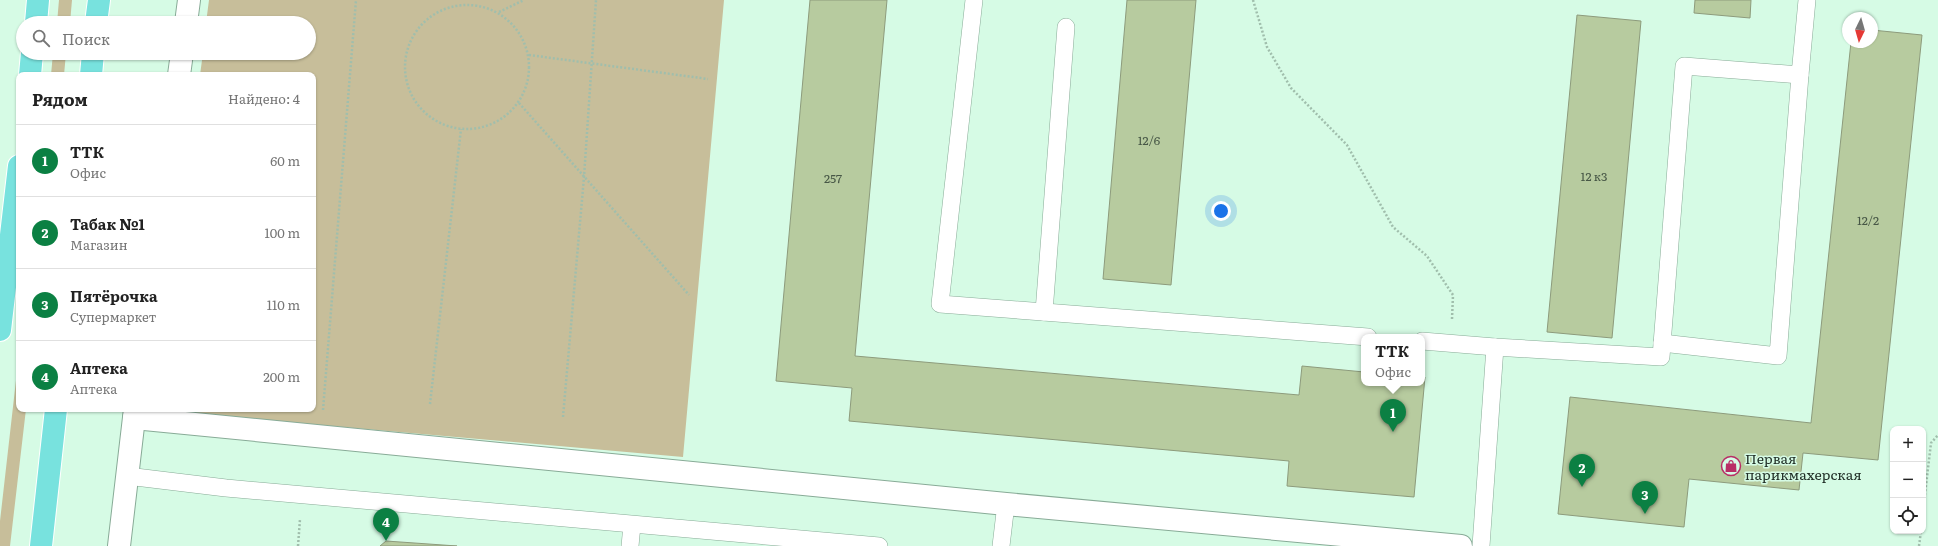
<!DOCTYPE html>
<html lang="ru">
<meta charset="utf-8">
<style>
:root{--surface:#fff;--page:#f6f6f6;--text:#222;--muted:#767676;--line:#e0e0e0;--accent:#0b8043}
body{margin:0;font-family:Literata,serif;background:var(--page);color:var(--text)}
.controls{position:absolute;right:12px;bottom:12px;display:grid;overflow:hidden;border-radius:8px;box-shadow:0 1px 3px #0004}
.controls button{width:36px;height:36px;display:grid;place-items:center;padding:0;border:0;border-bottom:1px solid var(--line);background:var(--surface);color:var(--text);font:20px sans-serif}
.compass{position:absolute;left:1842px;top:12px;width:36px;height:36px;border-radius:50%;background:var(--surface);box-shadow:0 1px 3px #0004;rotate:185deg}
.you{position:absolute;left:1221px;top:211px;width:14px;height:14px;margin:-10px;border:3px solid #fff;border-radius:50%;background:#1a73e8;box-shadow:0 0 0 6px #1a73e833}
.badge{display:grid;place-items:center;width:26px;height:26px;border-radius:50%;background:var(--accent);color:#fff;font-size:13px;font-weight:700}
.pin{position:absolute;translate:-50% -33px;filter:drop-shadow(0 1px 2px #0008)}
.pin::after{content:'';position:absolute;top:21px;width:14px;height:12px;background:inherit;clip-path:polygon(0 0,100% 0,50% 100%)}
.popup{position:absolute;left:1361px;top:334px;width:64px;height:52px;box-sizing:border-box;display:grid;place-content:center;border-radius:8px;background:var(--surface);filter:drop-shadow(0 1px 3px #0005);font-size:13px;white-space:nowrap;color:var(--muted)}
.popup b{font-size:15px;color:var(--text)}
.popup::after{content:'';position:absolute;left:50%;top:100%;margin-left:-8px;border:8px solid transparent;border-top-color:var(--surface)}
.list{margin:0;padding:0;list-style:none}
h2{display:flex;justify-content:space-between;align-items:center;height:52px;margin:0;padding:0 16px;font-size:17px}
h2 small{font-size:13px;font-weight:400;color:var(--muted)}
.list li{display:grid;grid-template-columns:26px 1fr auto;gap:12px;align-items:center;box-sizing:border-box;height:72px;padding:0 16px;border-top:1px solid var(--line)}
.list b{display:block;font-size:15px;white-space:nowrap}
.list p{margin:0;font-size:13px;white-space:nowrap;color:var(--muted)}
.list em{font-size:13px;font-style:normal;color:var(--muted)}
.icon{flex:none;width:22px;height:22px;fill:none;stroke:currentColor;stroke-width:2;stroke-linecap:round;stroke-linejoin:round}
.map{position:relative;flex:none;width:1938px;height:546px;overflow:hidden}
.search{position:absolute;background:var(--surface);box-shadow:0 1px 3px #0004;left:16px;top:16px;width:300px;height:44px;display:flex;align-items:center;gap:10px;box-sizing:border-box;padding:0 14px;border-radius:22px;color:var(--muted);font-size:15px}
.panel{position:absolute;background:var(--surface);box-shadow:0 1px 3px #0004;left:16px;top:72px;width:300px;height:340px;border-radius:8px}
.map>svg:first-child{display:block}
.green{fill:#c7be9a}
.building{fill:#b7cb9f;stroke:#8d9b7c}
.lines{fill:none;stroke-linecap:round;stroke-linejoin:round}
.lane-casing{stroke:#88ab97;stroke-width:18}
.street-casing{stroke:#88ab97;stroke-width:24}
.primary-casing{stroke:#fff;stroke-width:24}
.path{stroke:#a0beac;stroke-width:2.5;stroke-dasharray:2 2;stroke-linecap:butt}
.lane{stroke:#fff;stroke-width:17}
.street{stroke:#fff;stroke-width:22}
.primary{stroke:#78e2de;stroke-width:22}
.labels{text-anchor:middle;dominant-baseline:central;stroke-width:3;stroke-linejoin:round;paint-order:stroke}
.number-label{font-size:12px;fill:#475746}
.poi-label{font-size:14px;fill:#223028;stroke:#d6fbe5;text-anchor:start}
</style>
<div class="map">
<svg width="1938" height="546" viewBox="0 0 1938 546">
<rect width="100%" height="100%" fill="#d6fbe5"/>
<g class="green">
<polygon points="59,0 72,0 70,23 57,23"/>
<polygon points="209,0 724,0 683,457 160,411 160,409 313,409 313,75 200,75 203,53 309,53 309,23 206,23"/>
<polygon points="53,53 66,53 64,75 51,75"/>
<polygon points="19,354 19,409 26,409 10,546 0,546 0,521"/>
</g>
<g class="building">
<polygon points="810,0 887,0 855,356 1299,395 1302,366 1364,372 1364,383 1422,383 1422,377 1425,377 1414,497 1287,486 1289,461 849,421 852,388 776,381"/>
<polygon points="1127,0 1196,0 1171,285 1103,279"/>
<polygon points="1695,0 1751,0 1750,18 1694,13"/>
<polygon points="1577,15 1641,21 1612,338 1547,332"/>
<polygon points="1872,30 1922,35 1878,460 1803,453 1799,490 1689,479 1684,527 1558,514 1570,397 1811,423 1851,42 1872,42"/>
<polygon points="386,541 457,546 380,546"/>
</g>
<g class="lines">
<defs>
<g id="lane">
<polyline points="974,0 940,304 1368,337"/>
<polyline points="1044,312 1066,27"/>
<polyline points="1422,341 1495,347"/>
<polyline points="1662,343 1778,356 1800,75"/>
<polyline points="127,476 226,488 879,546"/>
<polyline points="630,546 632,525"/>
<polyline points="1001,546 1006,504"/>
<polyline points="1481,546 1495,347 1661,357 1684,66 1800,75 1807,0"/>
</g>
<g id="street">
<polyline points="186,23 189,0"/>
<polyline points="179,75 182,53"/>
<polyline points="134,418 1006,504 1461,546"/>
<polyline points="119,546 135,409"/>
</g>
<g id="primary">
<polyline points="36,23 38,0"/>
<polyline points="96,23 99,0"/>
<polyline points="30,75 32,53"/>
<polyline points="91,75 93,53"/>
<polyline points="0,330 19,166"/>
<polyline points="41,546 56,409"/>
</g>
</defs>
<use href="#lane" class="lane-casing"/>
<use href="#street" class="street-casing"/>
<use href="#primary" class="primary-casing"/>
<g class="path">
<polyline points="1253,0 1267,47 1291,88 1347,145 1393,227 1427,256 1453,295 1452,319"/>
<circle cx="467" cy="67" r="62"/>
<polyline points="499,12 524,0"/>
<polyline points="529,55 708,79"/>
<polyline points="519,103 689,295"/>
<polyline points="430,404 461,129"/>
<polyline points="323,410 356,0"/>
<polyline points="563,417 584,177 596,0"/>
<polyline points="1923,511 1931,443 1938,435"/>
<polyline points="298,546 300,519"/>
<polyline points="1919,546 1921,531"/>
</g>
<use href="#lane" class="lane"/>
<use href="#street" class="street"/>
<use href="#primary" class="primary"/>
</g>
<defs>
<symbol id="shop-ring" viewBox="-11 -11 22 22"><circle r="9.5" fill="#d6fbe5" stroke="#b92d66" stroke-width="1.5"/><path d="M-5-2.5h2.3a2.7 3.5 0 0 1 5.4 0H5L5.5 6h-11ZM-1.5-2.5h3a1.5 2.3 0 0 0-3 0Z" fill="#b92d66"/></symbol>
</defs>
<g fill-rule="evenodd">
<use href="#shop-ring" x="1720" y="455" width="22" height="22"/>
</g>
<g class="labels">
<g class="number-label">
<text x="1149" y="140">12/6</text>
<text x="1594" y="176">12 к3</text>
<text x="833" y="178">257</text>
<text x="1868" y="220">12/2</text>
</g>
<g class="poi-label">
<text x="1745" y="458">Первая<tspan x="1745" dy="16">парикмахерская</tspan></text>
</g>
</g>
</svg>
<div class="controls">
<button>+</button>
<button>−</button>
<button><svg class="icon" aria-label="locate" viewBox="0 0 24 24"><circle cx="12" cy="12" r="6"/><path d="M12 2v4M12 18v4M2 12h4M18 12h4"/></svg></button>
</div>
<svg class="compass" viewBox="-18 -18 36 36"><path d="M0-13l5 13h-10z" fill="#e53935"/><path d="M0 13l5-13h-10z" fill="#767676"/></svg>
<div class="you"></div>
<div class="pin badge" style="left:1393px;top:432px">1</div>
<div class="popup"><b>ТТК</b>Офис</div>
<div class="pin badge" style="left:1582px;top:487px">2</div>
<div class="pin badge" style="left:1645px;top:514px">3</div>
<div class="pin badge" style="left:386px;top:541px">4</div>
<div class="search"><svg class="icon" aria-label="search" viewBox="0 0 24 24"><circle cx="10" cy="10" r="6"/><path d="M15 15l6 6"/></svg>Поиск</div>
<section class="panel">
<h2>Рядом<small>Найдено: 4</small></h2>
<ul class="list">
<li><span class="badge">1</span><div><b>ТТК</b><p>Офис</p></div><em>60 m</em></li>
<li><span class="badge">2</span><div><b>Табак №1</b><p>Магазин</p></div><em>100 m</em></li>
<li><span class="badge">3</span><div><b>Пятёрочка</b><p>Супермаркет</p></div><em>110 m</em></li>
<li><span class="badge">4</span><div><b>Аптека</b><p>Аптека</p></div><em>200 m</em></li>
</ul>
</section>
</div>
